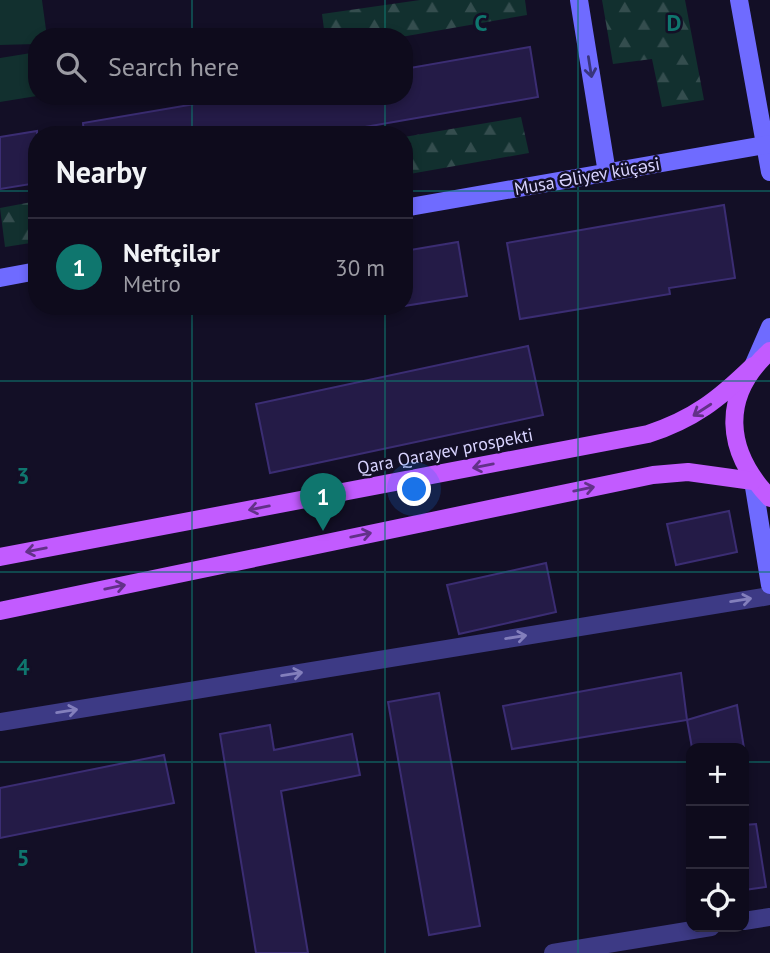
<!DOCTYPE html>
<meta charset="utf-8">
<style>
:root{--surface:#0e0b1c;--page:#1c1929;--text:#f1f3f6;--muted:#9b9ba3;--line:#2e2b3b;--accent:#0f766e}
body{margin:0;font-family:"PT Sans",sans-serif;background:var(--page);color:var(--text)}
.controls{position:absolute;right:21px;bottom:21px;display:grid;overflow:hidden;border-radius:14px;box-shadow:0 4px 10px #0003}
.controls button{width:63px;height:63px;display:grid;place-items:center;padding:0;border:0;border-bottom:2px solid var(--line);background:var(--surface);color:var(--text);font:35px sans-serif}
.you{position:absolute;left:415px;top:490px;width:24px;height:24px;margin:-18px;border:5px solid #fff;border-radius:50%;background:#1a73e8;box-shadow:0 0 0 10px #1a73e833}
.badge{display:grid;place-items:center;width:46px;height:46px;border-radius:50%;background:var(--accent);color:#fff;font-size:23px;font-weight:700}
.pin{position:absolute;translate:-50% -58px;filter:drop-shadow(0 2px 4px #0008)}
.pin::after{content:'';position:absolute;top:37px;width:24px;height:21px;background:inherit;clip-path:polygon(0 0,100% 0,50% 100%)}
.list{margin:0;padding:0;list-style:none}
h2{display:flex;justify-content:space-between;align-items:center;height:91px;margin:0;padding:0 28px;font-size:30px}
h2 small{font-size:23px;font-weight:400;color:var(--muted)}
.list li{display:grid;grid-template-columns:46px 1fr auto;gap:21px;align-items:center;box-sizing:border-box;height:98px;padding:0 28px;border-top:2px solid var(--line)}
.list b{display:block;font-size:26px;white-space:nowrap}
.list p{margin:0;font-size:23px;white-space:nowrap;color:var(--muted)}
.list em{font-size:23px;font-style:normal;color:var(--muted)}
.icon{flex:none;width:38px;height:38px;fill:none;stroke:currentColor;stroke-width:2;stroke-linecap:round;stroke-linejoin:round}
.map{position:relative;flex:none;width:770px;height:953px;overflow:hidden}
.search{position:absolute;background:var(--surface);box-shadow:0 4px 10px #0003;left:28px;top:28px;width:385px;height:77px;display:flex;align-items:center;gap:18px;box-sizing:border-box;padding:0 24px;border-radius:28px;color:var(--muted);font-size:26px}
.panel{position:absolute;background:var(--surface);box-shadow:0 4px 10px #0003;left:28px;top:126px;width:385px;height:189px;border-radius:28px}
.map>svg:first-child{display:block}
.green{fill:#12302f}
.forest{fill:url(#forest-firs)}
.building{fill:#241b47;stroke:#3b2d73;stroke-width:2}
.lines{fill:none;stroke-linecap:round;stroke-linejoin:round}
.street{stroke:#3d3a85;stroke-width:18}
.secondary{stroke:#6f6bff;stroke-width:18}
.primary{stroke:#c25bff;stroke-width:18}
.oneway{stroke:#38347d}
.oneway2{stroke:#623188}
.oneway3{stroke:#837fbc}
.grid{fill:none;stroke:#0f766e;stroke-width:2;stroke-opacity:0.55}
.labels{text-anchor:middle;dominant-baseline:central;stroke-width:5;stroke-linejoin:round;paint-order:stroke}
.street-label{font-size:18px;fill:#d9d4ff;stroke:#130f26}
.grid-label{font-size:23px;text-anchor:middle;font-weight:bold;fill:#0f766e;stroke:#130f26;stroke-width:5;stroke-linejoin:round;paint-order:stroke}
</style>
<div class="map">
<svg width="770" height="953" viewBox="0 0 770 953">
<defs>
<pattern id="forest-firs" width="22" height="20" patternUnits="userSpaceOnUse" patternTransform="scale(1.75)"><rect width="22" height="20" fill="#12302f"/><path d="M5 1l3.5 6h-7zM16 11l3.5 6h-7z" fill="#344d4e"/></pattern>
</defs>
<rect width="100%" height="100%" fill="#130f26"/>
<g class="green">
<polygon points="0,0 42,0 47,37 37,37 37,44 0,45"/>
<polygon points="37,52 37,96 0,102 0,58"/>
</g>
<g class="forest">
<polygon points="420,0 525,0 527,15 401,37 325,37 322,14"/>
<polygon points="602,0 685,0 704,100 662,107 652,59 613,64"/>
<polygon points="521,117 529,153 404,175 404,137"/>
<polygon points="37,201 37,242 5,247 0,208"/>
</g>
<g class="building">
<polygon points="530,47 538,97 319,135 84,135 83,123 242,96 404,96 404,69"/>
<polygon points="37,131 37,183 0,189 0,137"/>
<polygon points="724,205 735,278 669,288 670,294 520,319 507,243"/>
<polygon points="458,242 467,296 404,306 404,251"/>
<polygon points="528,346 543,415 270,473 256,404"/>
<polygon points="729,511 737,552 676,565 667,524"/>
<polygon points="546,563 556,612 459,634 447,585"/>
<polygon points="681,673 687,720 512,749 503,706"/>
<polygon points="439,693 480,926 429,935 388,702"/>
<polygon points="737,705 744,748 692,748 687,720"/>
<polygon points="270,725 274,750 352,734 360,775 281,791 308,953 256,953 220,734"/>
<polygon points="164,755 174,803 0,838 0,788"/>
<polygon points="756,824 766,887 744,890 744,825"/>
</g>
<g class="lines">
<g class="street">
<polyline points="0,722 770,596"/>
<polyline points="744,921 770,917"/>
<polyline points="553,953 711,927"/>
</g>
<g class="secondary">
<polyline points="579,0 607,173"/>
<polyline points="739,0 770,172"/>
<polyline points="404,208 770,144"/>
<polyline points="0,278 37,271"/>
<polyline points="753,366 770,327"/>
<polyline points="753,481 770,585"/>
</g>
<g class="primary">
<path d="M770 351C720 396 725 451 770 498"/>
<path d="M0 557 648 434C694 419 719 399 753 366"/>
<polyline points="0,611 653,475 688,472 753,481"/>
</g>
</g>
<defs><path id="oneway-shaft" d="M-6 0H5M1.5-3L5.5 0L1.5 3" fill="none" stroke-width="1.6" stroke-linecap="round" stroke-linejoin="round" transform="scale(1.75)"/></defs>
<use class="oneway" href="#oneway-shaft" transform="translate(590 67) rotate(81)"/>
<g class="oneway2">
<use href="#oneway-shaft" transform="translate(702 410) rotate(147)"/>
<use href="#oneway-shaft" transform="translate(483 466) rotate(169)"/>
<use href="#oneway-shaft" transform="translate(584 489) rotate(-12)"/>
<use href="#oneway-shaft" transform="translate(259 508) rotate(169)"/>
<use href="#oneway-shaft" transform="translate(361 535) rotate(-12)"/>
<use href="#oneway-shaft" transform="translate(36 550) rotate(169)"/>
<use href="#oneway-shaft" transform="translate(115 587) rotate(-12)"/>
</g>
<g class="oneway3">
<use href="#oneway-shaft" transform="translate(741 600) rotate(-9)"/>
<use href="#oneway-shaft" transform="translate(516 637) rotate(-9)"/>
<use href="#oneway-shaft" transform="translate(292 674) rotate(-9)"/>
<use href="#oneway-shaft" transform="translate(67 711) rotate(-9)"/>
</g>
<path class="grid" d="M192 0V37M385 0V37M578 0V953M192 96V135M385 96V135M0 191H37M404 191H770M192 306V953M385 306V953M0 381H770M0 572H770M0 762H691M744 762H770"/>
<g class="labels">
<g class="street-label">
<text transform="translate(587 176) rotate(-10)">Musa Əliyev küçəsi</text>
<text transform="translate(445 451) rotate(-11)">Qara Qarayev prospekti</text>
</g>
</g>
<g class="grid-label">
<text x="481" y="31">C</text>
<text x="674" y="31">D</text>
<text x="23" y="484">3</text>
<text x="23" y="675">4</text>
<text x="23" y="866">5</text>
</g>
</svg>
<div class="controls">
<button>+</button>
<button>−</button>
<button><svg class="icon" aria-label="locate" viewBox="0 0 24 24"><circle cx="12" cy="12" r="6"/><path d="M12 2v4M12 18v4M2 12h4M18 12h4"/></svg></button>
</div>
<div class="you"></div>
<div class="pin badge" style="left:323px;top:531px">1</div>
<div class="search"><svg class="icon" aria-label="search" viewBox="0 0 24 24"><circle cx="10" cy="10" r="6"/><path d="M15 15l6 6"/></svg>Search here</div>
<section class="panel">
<h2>Nearby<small></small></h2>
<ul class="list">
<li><span class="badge">1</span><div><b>Neftçilər</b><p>Metro</p></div><em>30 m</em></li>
</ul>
</section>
</div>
